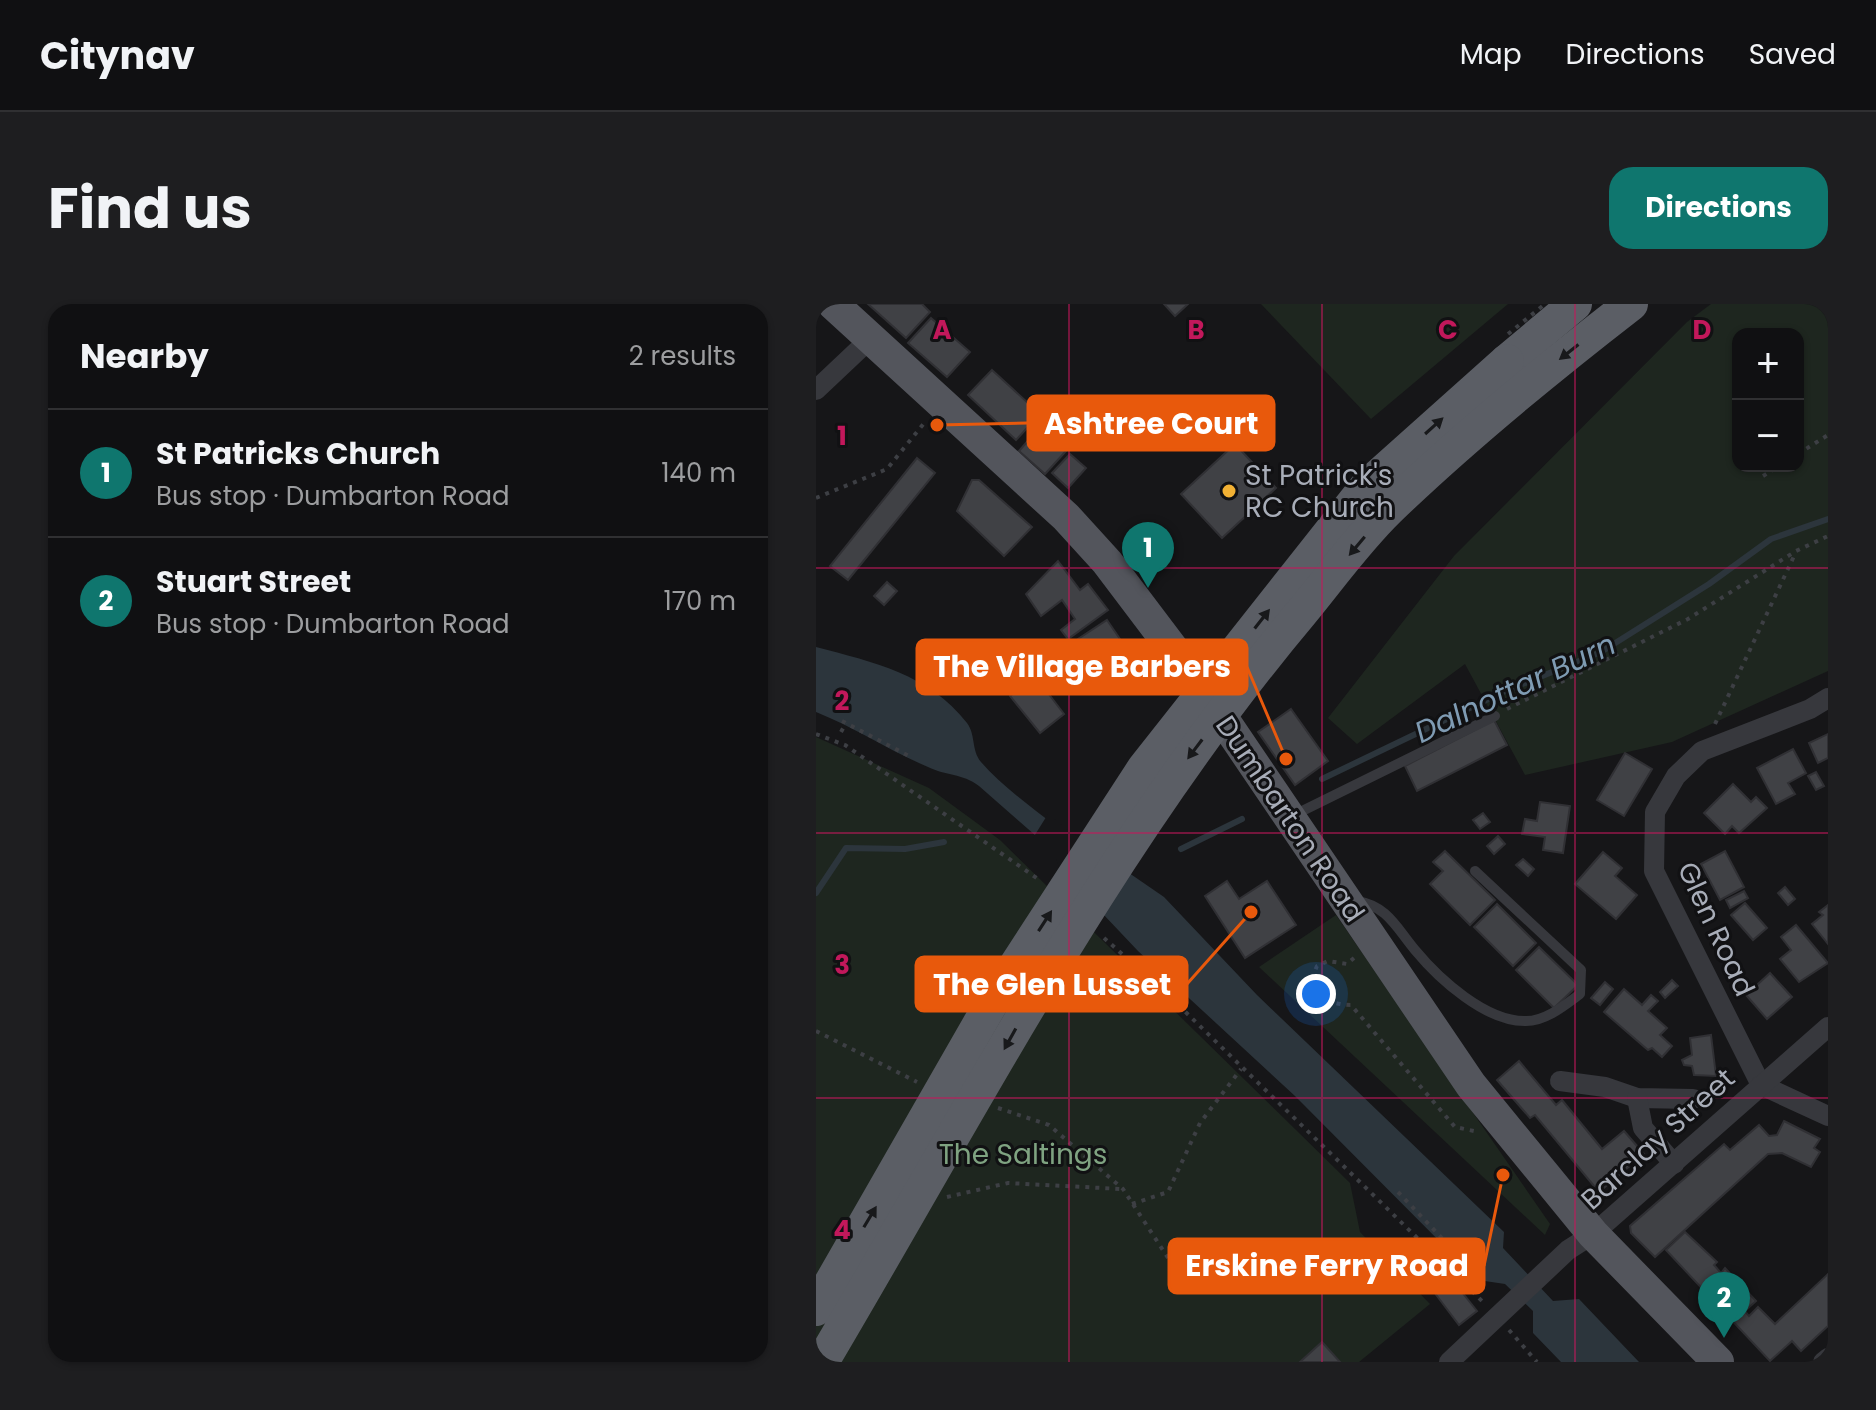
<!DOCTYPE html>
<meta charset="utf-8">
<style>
:root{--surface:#101012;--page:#1e1e20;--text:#f1f3f6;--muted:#9c9d9f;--line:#303032;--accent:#0f766e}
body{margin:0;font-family:Poppins,sans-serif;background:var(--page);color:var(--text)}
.controls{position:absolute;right:24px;top:24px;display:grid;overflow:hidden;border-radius:16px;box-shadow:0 2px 6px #0004}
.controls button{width:72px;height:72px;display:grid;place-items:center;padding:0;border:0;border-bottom:2px solid var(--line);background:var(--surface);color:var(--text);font:40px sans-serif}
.you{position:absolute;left:500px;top:690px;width:28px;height:28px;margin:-20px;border:6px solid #fff;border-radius:50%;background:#1a73e8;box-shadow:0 0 0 12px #1a73e833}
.badge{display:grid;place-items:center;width:52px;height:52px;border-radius:50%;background:var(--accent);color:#fff;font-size:26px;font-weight:700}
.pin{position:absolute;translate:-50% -66px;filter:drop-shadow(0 2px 4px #0008)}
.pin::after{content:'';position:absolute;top:42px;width:28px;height:24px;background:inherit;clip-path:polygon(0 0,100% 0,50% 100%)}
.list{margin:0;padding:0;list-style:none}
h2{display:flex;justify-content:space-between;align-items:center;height:104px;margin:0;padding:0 32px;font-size:34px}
h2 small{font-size:26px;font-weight:400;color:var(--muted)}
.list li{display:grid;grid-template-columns:52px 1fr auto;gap:24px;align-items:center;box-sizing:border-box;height:128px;padding:0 32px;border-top:2px solid var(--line)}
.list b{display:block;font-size:30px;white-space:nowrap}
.list p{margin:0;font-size:26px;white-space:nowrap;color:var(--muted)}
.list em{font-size:26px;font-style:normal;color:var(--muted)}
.map{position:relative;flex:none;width:1012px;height:1058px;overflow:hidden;border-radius:24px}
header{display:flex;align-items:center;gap:48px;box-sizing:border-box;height:112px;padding:0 40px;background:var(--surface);border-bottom:2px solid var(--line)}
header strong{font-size:38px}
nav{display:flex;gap:44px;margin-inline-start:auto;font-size:28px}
.intro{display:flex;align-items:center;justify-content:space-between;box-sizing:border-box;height:192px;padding:0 48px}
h1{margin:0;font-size:56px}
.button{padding:20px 36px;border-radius:24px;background:var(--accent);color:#fff;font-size:28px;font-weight:700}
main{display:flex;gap:48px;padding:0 48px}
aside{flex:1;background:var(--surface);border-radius:24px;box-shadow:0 2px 6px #0004}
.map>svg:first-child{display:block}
.green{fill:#1e261f;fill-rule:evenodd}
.water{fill:#2c353c}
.pier{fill:#161618}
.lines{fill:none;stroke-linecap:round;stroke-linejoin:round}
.stream{stroke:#2c353c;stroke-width:6}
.building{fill:#404145;stroke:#303034;stroke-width:2}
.path{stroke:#3d3f44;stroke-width:4;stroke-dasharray:4 6;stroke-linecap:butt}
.service{stroke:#37383d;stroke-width:10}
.minor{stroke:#37383d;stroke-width:20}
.primary{stroke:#53555c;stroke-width:32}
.trunk{stroke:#5b5e65;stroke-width:34}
.path-bridge{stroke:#3d3f44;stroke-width:4;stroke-dasharray:4 6;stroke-linecap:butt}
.trunk-bridge{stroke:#5b5e65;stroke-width:34}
.oneway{fill:#18191b}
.grid{fill:none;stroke:#c2185b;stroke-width:2;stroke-opacity:0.55}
.poi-dot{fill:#f2b134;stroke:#111113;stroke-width:3}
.labels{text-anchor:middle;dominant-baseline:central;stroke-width:6;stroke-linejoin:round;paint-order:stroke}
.poi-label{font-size:28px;fill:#a8adb8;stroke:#111113;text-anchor:start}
.street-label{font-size:28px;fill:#a8adb8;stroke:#111113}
.park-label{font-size:28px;fill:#7fa381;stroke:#111113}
.water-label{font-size:30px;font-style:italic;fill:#7f9bb3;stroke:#111113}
.grid-label{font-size:26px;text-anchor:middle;font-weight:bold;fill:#c2185b;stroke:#111113;stroke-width:6;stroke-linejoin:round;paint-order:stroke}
.leader{fill:none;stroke:#e8590c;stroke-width:3}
.callout-dot{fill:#e8590c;stroke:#111113;stroke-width:3}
.callout{fill:#e8590c;stroke:#e8590c;stroke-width:3}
.callout-label{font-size:30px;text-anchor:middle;font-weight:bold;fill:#fff}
</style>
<header>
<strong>Citynav</strong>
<nav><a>Map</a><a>Directions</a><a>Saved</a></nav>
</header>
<div class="intro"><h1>Find us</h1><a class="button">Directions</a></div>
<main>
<aside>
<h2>Nearby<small>2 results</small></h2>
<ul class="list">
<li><span class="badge">1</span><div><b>St Patricks Church</b><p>Bus stop · Dumbarton Road</p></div><em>140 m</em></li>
<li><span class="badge">2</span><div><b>Stuart Street</b><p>Bus stop · Dumbarton Road</p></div><em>170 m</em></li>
</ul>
</aside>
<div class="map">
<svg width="1012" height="1058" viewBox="0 0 1012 1058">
<rect width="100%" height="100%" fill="#161618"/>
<g class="green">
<polygon points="445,0 692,0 555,115"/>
<path d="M895 0H1012V367L856 438 709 471 649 360 541 440 512 414 638 252 871 18ZM922 30H982V162H922Z"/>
<polygon points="0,433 113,484 184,536 534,879 544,928 614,1000 543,1058 0,1058"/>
<polygon points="520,611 734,920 729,931 443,663"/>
</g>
<path class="water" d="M0 343C57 358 113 370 151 419 160 431 155 446 165 458 189 486 226 510 254 534L268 538 348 593 441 691 688 928 687 944 737 997 763 995 823 1058H745L717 1029V1007L689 980 662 976 479 792 322 647 251 572 243 552 163 482C146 469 130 472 112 463 74 447 38 423 0 408Z"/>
<polygon class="pier" points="232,510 256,530 270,534 247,575 240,555 217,534"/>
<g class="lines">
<g class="stream">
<polyline points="506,475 687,388 785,348 893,280 955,235 1012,215"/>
<polyline points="365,545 426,515"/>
<polyline points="0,589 30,544 89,545 128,538"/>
</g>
</g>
<g class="building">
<polygon points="52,0 106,0 114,8 90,34"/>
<polygon points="348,0 372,0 359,12"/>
<polygon points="115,14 154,48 131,73 92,39"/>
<polygon points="176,66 224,110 200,136 152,91"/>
<polygon points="224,123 250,147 229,170 203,147"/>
<polygon points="419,140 460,184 406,234 365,190"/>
<polygon points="254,150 270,164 252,184 236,169"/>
<polygon points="101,154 119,169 32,276 14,262"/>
<polygon points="156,176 163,176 216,223 188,252 141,207"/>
<polygon points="242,257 264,286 272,280 292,306 252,335 245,326 259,315 246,296 225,312 210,290"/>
<polygon points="71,278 81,287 68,301 58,292"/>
<polygon points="291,316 321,360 290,381 259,337"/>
<polygon points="219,372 248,410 224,429 194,392"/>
<polygon points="475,405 512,457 479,481 442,428"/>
<polygon points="678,416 691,441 601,487 589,462"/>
<polygon points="1012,430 1012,454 1002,459 993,439"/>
<polygon points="977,445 990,469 972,479 979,490 960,500 941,464"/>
<polygon points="809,449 836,465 808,512 781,496"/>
<polygon points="1000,468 1008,482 1000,486 992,472"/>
<polygon points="917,480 935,498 940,493 951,504 923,529 916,522 909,530 888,509"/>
<polygon points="724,498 754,502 747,549 727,546 729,533 706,530 709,515 721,517"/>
<polygon points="667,509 674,518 664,525 657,516"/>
<polygon points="682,532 689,540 678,550 671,542"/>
<polygon points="629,547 679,596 654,621 614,580 627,567 617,558"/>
<polygon points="909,547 928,583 904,596 885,560"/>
<polygon points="787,548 806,564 799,572 821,591 800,615 759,580"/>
<polygon points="707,555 718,565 712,572 700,561"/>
<polygon points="411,577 423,595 451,577 480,621 429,654 389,592"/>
<polygon points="969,583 979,595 972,601 962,589"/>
<polygon points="928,587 932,594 914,604 910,596"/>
<polygon points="929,599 951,624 937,636 915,611"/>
<polygon points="681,600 720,639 697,662 658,623"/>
<polygon points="1012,601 1012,640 996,620 1007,611 1003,608"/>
<polygon points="980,621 1012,659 983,678 964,655 975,646 965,633"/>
<polygon points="723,643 762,681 738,704 700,666"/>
<polygon points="954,669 976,693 951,715 930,691"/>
<polygon points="856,676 862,682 849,694 844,688"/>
<polygon points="789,678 797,685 784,701 775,694"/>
<polygon points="808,685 826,701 835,691 842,697 832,707 851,724 844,731 856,742 846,753 836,744 832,746 788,708"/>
<polygon points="895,731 900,772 878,771 876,762 868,761 866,756 876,751 874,734"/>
<polygon points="703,757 740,801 746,796 786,845 808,827 828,850 783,888 719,811 714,814 681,776"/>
<polygon points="968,817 1004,835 998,844 1004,848 995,863 966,849 952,850 839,953 815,929 814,922 908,840 914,846 943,821 953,832 961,831"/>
<polygon points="869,928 901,958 898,961 905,969 909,964 940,997 929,1007 933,1012 942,1003 959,1020 1012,970 1012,1022 985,1047 976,1037 954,1057 850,946"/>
<polygon points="626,975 636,987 641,982 661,1007 643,1021 615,984"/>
<polygon points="506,1038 524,1058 484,1058"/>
</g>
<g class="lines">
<g class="path">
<polyline points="982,150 1012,131"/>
<polyline points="947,172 963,162"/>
<polyline points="0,194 71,165 109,118"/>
<polyline points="691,405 872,315 980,247 1012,232"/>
<polyline points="26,417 93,452"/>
<polyline points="899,420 979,250"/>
<polyline points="25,428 30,419"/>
<polyline points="0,430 29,441 225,577"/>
<polyline points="288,634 348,687 668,999"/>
<path d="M538 654 531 660 512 657 501 662C489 688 512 701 535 701L639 823 658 827"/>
<polyline points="0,727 101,778"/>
<polyline points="182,804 233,821 307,885 356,960"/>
<polyline points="582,888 642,951"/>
<polyline points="131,893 192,879 305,885"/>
<polyline points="316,900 352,888 384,819 425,765"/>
<polyline points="693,1026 721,1058"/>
</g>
<g class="service">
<polyline points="476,512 679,412"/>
<path d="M541 597C571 602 580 623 599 646 623 675 670 718 710 717 730 717 749 701 764 690L765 666 659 567"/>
</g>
<g class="minor">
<polyline points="0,86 54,35"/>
<polyline points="744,777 789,783 821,794 877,795"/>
<polyline points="945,781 838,567 839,508 860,472 886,447 994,405 1012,394"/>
<polyline points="945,781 1012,812"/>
<polyline points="821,794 827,824 858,860"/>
<polyline points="633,1058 752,946 777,930 1012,723"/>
<polyline points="1007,1058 1012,1054"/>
</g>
<polyline class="primary" points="17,0 250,213 291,258 384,381 655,781 777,930 902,1058"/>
<polyline class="trunk" points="691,57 759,0"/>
<polyline class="path-bridge" points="692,30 729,0"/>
<g class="trunk-bridge">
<polyline points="0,1005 176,698 328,464 550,183 691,57"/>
<path d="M6 1058C157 803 294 536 486 308 514 274 541 236 573 205 649 132 731 65 815 0"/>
</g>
</g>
<defs><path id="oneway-solid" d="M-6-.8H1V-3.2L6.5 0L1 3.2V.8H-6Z" transform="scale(2)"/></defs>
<g class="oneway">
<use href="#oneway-solid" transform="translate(753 48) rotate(142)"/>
<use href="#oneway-solid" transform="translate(618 122) rotate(-42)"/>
<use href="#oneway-solid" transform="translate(541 242) rotate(130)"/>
<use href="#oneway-solid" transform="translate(446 315) rotate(-52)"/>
<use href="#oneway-solid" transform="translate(379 445) rotate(127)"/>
<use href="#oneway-solid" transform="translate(229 617) rotate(-57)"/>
<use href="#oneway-solid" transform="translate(194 735) rotate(119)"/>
<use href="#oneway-solid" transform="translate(54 913) rotate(-59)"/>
</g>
<path class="grid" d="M253 0V1058M506 0V1058M759 0V1058M0 264H1012M0 529H1012M0 794H1012"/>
<circle class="poi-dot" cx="413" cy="187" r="8"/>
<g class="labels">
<g class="poi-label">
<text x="429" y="171">St Patrick's<tspan x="429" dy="32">RC Church</tspan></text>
</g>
<g class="street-label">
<text transform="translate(474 515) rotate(56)">Dumbarton Road</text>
<text transform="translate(900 625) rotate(65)">Glen Road</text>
<text transform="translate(842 835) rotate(-42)">Barclay Street</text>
</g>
<g class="park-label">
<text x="207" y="850">The Saltings</text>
</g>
<g class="water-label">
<text transform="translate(699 384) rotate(-25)">Dalnottar Burn</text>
</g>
</g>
<g class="grid-label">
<text x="126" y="35">A</text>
<text x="380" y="35">B</text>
<text x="632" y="35">C</text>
<text x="886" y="35">D</text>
<text x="26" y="141">1</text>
<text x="26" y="406">2</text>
<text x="26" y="670">3</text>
<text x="26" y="935">4</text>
</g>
<path class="leader" d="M121 121L212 119M470 455L431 363M435 608L371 680M687 871L668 962"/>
<g class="callout-dot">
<circle cx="121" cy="121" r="8"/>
<circle cx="470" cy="455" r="8"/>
<circle cx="435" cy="608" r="8"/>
<circle cx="687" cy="871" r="8"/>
</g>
<g class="callout">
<rect x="212" y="92" width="246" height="54" rx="8"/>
<rect x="101" y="336" width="330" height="54" rx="8"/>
<rect x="100" y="653" width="271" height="54" rx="8"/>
<rect x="353" y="935" width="315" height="54" rx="8"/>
</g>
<g class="callout-label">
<text x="335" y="130">Ashtree Court</text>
<text x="266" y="373">The Village Barbers</text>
<text x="236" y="691">The Glen Lusset</text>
<text x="511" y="972">Erskine Ferry Road</text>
</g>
</svg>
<div class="controls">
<button>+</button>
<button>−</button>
</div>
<div class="you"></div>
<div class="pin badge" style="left:332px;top:284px">1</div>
<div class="pin badge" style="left:908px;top:1034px">2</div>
</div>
</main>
